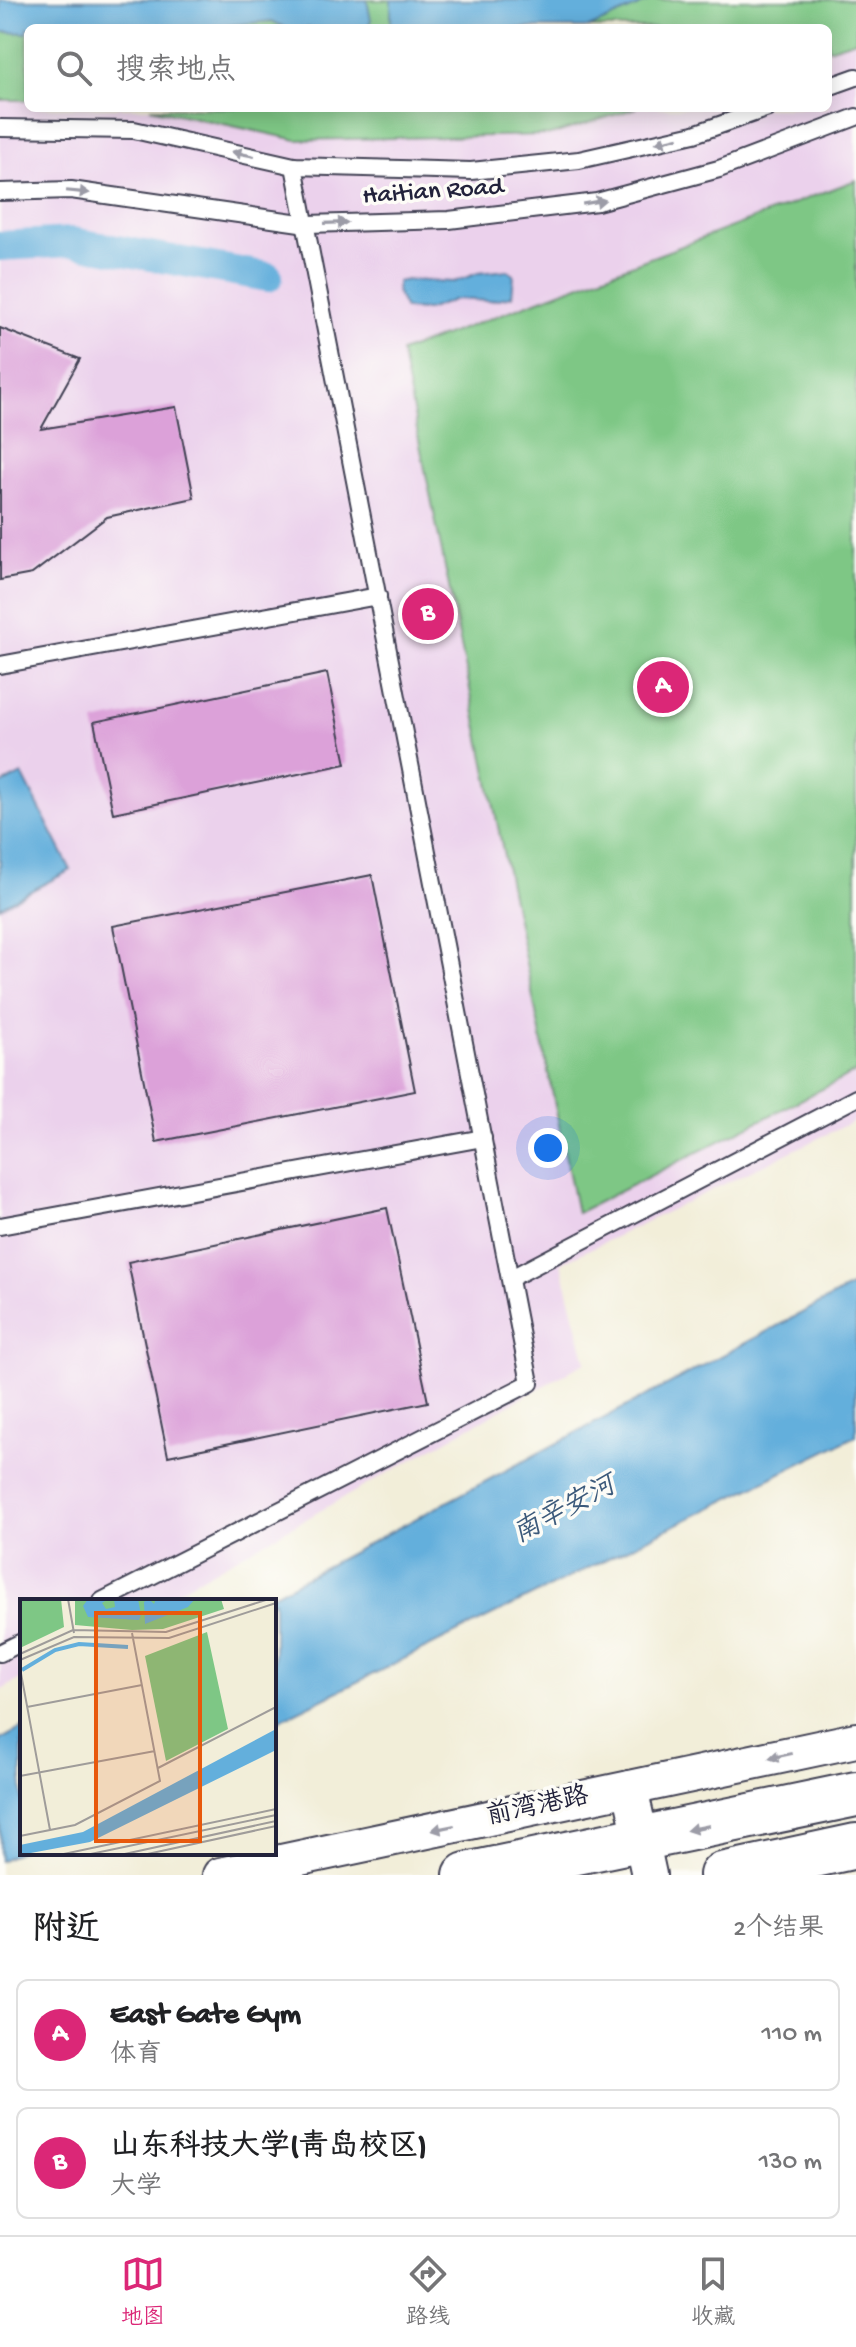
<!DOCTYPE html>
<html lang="zh">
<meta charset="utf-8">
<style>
:root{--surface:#fff;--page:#f2f2f2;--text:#202124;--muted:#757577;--line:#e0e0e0;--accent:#db2777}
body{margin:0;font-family:"Gochi Hand","LXGW WenKai TC",sans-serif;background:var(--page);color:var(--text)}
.you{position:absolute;left:548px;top:1148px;width:28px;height:28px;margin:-20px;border:6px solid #fff;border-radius:50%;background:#1a73e8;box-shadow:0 0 0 12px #1a73e833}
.badge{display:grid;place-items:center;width:52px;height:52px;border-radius:50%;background:var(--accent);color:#fff;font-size:26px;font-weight:700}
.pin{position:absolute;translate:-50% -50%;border:4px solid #fff;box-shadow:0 2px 8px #0006}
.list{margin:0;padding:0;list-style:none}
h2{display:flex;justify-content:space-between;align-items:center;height:104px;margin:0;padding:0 32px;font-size:34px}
h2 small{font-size:26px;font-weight:400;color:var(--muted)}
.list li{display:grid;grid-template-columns:52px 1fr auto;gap:24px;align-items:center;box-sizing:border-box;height:112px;margin:0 16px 16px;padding:0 16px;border:2px solid var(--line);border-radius:12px}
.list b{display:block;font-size:30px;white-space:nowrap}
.list p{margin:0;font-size:26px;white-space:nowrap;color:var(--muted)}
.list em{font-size:26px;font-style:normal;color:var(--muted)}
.icon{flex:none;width:44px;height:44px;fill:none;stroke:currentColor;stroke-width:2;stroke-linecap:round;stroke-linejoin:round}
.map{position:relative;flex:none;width:856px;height:1875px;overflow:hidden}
.search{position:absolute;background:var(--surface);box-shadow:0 4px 20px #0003;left:24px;right:24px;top:24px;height:88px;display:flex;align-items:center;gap:20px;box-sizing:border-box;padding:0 28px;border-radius:12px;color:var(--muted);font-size:30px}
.sheet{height:360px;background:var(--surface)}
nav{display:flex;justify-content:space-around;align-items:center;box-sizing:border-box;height:112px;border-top:2px solid var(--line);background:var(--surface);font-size:22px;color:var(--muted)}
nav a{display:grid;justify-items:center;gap:4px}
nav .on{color:var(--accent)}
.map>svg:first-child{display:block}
.built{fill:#ebd1ec;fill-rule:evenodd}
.green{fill:#7ec785;stroke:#507460;stroke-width:2}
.water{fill:#63afdc;stroke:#42688c;stroke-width:2}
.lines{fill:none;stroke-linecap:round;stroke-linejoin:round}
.canal{stroke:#63afdc;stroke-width:30}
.building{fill:#dca1d9}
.service-casing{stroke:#414153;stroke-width:20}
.minor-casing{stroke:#414153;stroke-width:38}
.secondary-casing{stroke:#414153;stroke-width:48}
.service{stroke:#fff;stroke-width:16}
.minor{stroke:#fff;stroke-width:34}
.secondary{stroke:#fff;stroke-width:44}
.oneway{fill:#9c9ca7}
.labels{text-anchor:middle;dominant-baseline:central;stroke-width:7;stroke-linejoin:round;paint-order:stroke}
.street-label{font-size:26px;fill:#22223b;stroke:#fdfcf7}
.water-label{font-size:28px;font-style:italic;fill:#3c5a7b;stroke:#fdfcf7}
.inset-river{fill:none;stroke:#63afdc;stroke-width:4}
.inset-road{fill:none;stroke:#9f9c9a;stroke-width:2}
.view{fill:#e8590c;fill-opacity:0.15;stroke:#e8590c;stroke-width:4}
.inset-edge{fill:none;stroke:#22223b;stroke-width:4}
</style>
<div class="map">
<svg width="856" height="1875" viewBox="0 0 856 1875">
<rect width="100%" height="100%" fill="#fdfcf7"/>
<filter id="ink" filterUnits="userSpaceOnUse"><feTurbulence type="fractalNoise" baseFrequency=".0125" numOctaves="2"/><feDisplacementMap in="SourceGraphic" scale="16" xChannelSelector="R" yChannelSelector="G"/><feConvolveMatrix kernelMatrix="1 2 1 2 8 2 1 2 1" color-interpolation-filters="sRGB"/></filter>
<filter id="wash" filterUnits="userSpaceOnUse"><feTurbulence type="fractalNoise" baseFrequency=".006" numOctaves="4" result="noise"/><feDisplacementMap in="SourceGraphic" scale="32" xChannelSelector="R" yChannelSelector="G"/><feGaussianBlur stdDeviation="1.8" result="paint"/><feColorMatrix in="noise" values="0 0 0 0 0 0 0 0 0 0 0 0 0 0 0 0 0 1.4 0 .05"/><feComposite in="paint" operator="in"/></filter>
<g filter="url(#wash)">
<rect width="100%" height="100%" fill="#f2eed9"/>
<path class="built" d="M0 0H856V1120L561 1263 586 1362 159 1601H22V1678L0 1691ZM28 28H828V108H28Z"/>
<g class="green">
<polygon points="0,0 856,0 856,40 828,49 828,28 28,28 28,100 0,100"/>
<polygon points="150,108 637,108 550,135 297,140"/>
<polygon points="856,180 856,1072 577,1213 401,352"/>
</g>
<g class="water">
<polygon points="0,0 367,0 371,20 367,28 286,28 272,21 201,28 28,28 28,33 0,32"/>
<polygon points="391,0 652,0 589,28 391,28"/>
<polygon points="508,270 514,275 512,296 489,301 456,299 427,310 405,309 397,293 397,282 407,280 454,282 478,273"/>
<polygon points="22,774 71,870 0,907 0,785"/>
<polygon points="856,1284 856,1436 274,1723 274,1601 261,1601"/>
<polygon points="22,1728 22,1850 0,1861 0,1740"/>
</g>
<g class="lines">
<polyline class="canal" points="0,246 72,242 268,277"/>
</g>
<g id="blocks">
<g class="building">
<polygon points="0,328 80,359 41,429 176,407 194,498 107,517 32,574 0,580"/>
<polygon points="327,673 346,764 113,813 94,722"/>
<polygon points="372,875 415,1091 156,1142 113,926"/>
<polygon points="387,1208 428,1402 168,1456 128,1262"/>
</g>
</g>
</g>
<g filter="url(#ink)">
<use href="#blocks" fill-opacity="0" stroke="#414153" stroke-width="2"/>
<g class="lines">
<defs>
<g id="service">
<polyline points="828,87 856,77"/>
<polyline points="0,128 134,130 294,166 471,171 579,160 694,134 768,108"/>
<polyline points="0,192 71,190 307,224 449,220 597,202 719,169 856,117"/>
<polyline points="0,665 378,596"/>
<polyline points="0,1226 483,1138"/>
<polyline points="511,1278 856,1098"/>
<polyline points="102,1601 530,1383 294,166"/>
<polyline points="0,1653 22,1642"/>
</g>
<g id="minor">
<polyline points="630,1788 649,1875"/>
<polyline points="220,1875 856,1740"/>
</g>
<g id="secondary">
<polyline points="466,1875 856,1794"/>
<polyline points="722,1875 856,1846"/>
</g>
</defs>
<use href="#service" class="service-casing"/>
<use href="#minor" class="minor-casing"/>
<use href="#secondary" class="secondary-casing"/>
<use href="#service" class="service"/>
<use href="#minor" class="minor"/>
<use href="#secondary" class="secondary"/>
</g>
<defs><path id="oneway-solid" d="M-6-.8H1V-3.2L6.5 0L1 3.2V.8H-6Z" transform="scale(2)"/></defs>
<g class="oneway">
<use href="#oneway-solid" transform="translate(667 140) rotate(167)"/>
<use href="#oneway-solid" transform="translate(243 154) rotate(-168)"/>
<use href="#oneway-solid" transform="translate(78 192) rotate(6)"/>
<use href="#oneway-solid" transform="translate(594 202) rotate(-10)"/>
<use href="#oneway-solid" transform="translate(336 223) rotate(-2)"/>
<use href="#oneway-solid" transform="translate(780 1756) rotate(168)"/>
<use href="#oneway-solid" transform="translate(443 1828) rotate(168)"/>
<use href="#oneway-solid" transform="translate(698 1828) rotate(168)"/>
</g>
</g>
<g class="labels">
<g class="street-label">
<text transform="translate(433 193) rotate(-4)">Haitian Road</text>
<text transform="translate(538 1808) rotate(-12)">前湾港路</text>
</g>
<g class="water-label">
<text transform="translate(565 1511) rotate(-28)">南辛安河</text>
</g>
</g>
<g transform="translate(20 1599)">
<rect width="256" height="256" fill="#f2eed9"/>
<path d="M0 0H41L44 28 0 49ZM55 0H201L204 10 143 30 112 31 55 26ZM187 33 208 130 146 162 125 57Z" fill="#7ec785"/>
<path d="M68 0H88L82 4 86 10 95 8 94 0H118L121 16 119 21 68 18 63 7ZM129 0 134 5 136 0H175L168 8 125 25 124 3ZM256 130V151L70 243 0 256V246L63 233Z" fill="#63afdc"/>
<path class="inset-river" d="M2 71 35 51 59 45 108 48"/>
<path class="inset-road" d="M48 0 54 34M0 55 53 31 146 33 249 0M0 61 54 38 149 39 256 4M0 69 30 231M7 108 122 86M138 169 256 108M0 177 135 152M0 237 55 226 140 182 112 34M39 256 256 210M66 256 256 216M100 256 256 222M123 256 256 227"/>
<path class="view" d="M76 14H180V242H76Z"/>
<rect width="256" height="256" class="inset-edge"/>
</g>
</svg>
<div class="you"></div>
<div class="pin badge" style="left:663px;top:687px">A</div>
<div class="pin badge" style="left:428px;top:614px">B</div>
<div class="search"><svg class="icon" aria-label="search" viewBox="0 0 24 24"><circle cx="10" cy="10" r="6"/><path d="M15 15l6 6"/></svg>搜索地点</div>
</div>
<section class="sheet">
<h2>附近<small>2个结果</small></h2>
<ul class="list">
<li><span class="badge">A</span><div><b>East Gate Gym</b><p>体育</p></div><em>110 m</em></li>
<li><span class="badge">B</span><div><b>山东科技大学(青岛校区)</b><p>大学</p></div><em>130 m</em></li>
</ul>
</section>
<nav>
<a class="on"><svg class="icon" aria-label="map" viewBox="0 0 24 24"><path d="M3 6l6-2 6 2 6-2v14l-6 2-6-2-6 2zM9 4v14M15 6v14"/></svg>地图</a>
<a><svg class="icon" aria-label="directions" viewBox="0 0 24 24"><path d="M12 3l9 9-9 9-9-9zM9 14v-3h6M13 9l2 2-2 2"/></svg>路线</a>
<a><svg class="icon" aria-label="saved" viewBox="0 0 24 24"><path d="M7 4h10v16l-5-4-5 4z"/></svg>收藏</a>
</nav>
